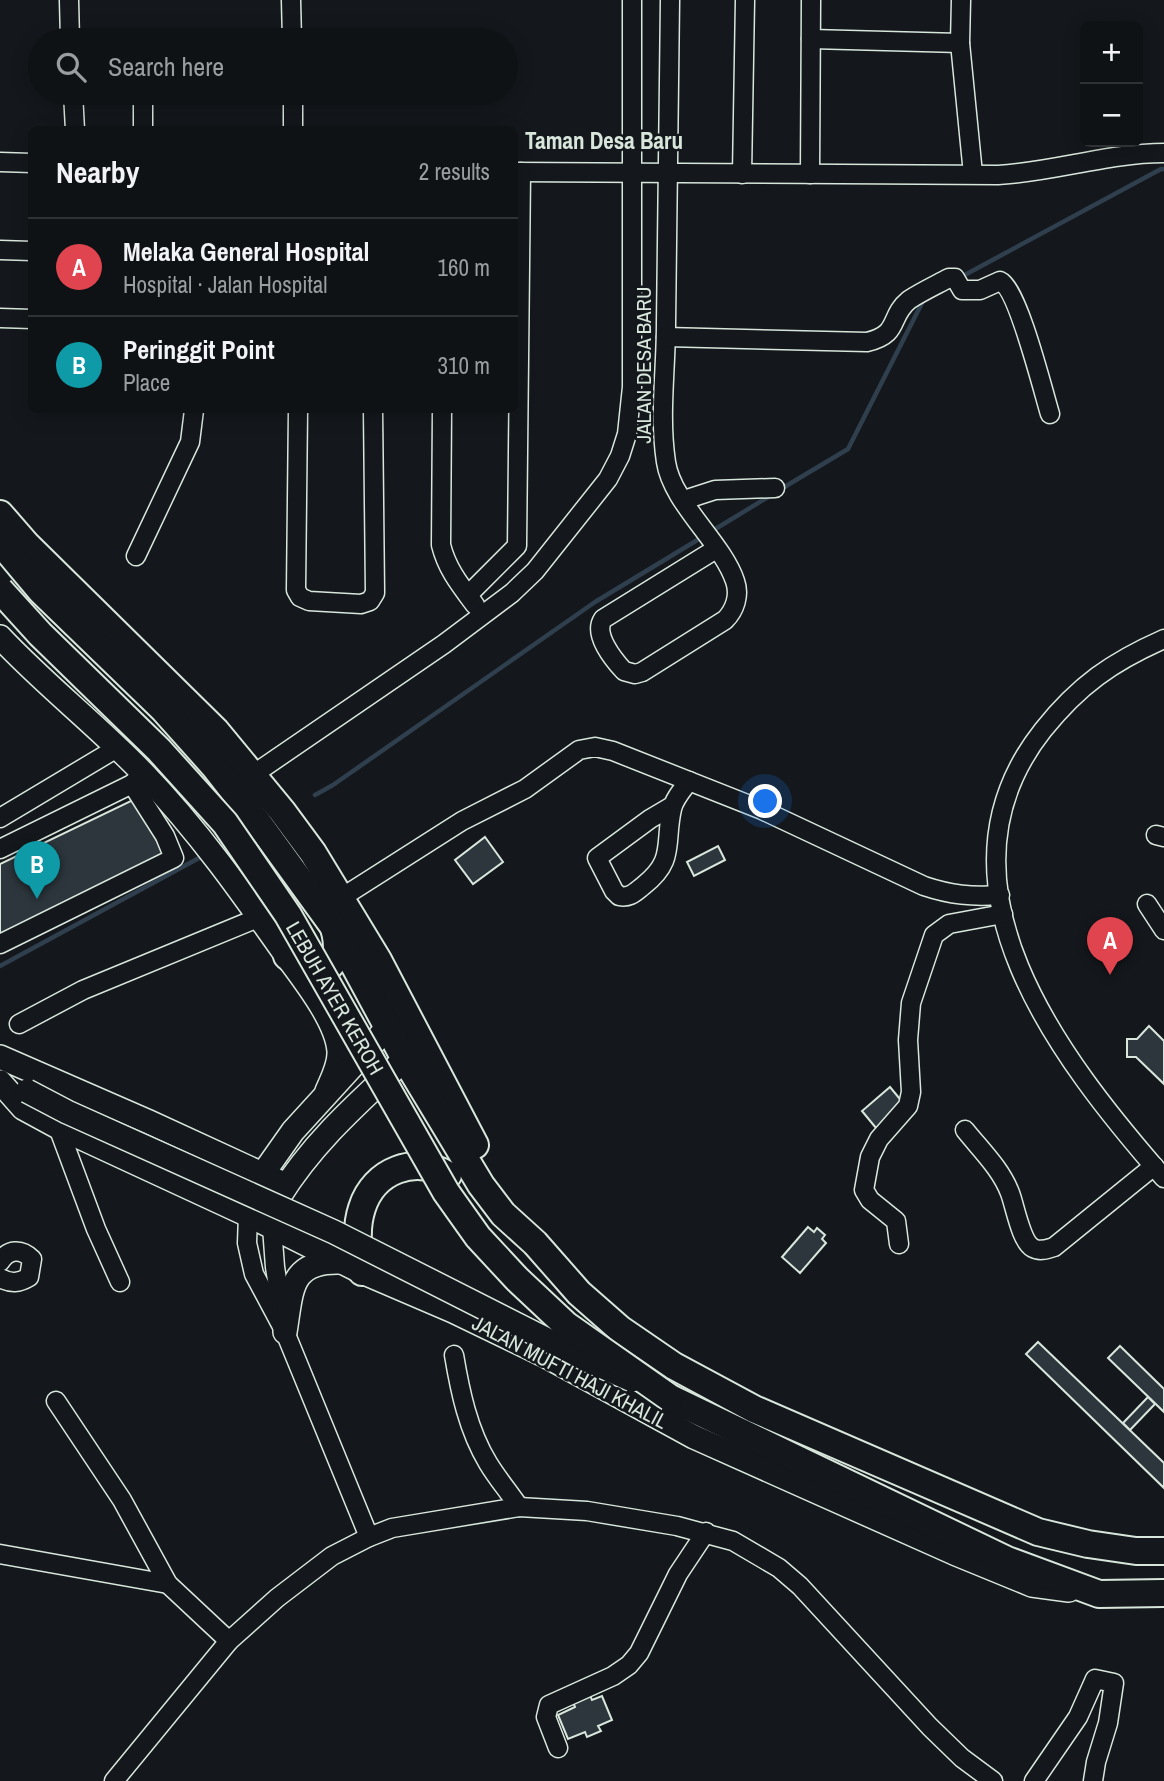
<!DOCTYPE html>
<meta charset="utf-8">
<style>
:root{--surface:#0f1215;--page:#1d2022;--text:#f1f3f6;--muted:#9b9ea0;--line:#2f3234;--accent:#ffb74d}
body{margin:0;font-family:"Archivo Narrow",sans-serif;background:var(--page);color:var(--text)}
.controls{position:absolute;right:21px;top:21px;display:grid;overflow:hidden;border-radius:10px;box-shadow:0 4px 18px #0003}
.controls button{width:63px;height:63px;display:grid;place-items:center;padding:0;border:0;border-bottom:2px solid var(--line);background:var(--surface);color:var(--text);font:35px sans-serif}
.you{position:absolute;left:766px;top:802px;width:24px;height:24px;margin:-18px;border:5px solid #fff;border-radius:50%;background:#1a73e8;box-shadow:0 0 0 10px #1a73e833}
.badge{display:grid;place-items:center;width:46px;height:46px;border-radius:50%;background:var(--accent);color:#fff;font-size:23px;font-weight:700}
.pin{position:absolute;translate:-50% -58px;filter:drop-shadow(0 2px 4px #0008)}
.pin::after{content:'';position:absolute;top:37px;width:24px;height:21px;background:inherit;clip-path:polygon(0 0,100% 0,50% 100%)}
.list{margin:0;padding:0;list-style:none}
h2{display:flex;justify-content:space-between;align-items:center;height:91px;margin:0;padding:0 28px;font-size:30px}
h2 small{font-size:23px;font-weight:400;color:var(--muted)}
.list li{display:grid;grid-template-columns:46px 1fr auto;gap:21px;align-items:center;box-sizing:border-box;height:98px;padding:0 28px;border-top:2px solid var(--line)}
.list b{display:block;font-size:26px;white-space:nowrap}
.list p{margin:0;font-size:23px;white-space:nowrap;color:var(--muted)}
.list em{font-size:23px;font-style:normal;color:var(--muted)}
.icon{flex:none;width:38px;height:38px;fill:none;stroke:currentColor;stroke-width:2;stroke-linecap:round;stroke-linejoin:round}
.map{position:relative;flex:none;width:1164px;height:1781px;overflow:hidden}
.search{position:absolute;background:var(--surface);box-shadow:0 4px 18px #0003;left:28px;top:28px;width:490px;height:77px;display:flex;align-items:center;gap:18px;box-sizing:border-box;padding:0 24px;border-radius:38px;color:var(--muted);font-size:26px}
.panel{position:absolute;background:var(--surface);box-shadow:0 4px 18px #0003;left:28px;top:126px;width:490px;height:287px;border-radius:10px}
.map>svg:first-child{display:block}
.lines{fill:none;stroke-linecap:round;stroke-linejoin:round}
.stream{stroke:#2f3f4d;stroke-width:4.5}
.building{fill:#2c363c;stroke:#d8e6dc;stroke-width:2}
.minor-casing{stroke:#d8e6dc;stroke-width:21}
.major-casing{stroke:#d8e6dc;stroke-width:26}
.highway-casing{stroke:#d8e6dc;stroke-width:30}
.minor{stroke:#14181c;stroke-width:18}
.major{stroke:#14181c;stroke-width:23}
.highway{stroke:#14181c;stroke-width:26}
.major-bridge-casing{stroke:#d8e6dc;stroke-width:26;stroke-linecap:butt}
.highway-bridge-casing{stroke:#d8e6dc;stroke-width:30;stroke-linecap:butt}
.major-bridge{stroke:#14181c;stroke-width:23}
.highway-bridge{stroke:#14181c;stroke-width:26}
.labels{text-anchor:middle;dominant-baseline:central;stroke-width:5;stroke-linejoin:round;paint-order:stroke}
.street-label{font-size:21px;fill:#d8e6dc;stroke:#14181c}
.neighbourhood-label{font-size:23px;font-weight:bold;fill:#d8e6dc;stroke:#14181c}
</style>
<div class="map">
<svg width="1164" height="1781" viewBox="0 0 1164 1781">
<rect width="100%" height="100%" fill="#14181c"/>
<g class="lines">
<g class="stream">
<polyline points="961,277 1161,169 1164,169"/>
<polyline points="781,489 848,449 924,299"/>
<polyline points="712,531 773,494"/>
<polyline points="315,795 333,785 595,602 704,536"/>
<polyline points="0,966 199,858"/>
</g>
</g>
<g class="building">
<polygon points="137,798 164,856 0,935 0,864"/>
<polygon points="485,837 503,862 473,884 455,860"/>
<polygon points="718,846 725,860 694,876 687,862"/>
<polygon points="1149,1026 1164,1041 1164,1084 1136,1057 1127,1057 1127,1039 1137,1039"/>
<polygon points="890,1087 904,1104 876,1128 862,1111"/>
<polygon points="808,1227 814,1232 817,1228 825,1235 822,1239 826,1243 800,1273 782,1257"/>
<polygon points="1038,1342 1164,1463 1164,1488 1026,1354"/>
<polygon points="1120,1346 1164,1389 1164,1412 1108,1358"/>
<polygon points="1148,1397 1155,1404 1130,1430 1123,1423"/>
<polygon points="588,1690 592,1700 602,1696 612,1720 598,1726 601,1731 587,1737 585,1732 568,1739 558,1715 575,1707 571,1697"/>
</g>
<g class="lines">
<defs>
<g id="minor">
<polyline points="69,0 70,40"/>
<polyline points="291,0 292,40"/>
<path d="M670 0C668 108 667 216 666 324 666 370 659 416 666 462 672 503 722 542 735 581 740 595 735 610 725 620L642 672 635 674 624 671C613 659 593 634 603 619L716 549"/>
<polyline points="961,0 960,43 973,174"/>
<polyline points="811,39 960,43"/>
<polyline points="73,93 75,130"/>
<polyline points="143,93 143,130"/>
<polyline points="293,93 293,130"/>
<polyline points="0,162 32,163"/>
<path d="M514 172 998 175C1054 172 1108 153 1164 153"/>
<polyline points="742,174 745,0"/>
<polyline points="810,174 811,0"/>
<polyline points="0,250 32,251"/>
<polyline points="0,318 32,319"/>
<path d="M666 337 867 342C901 334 888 317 909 300 921 292 936 285 949 278H955L962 290H980L1000 281C1018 289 1043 391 1050 414"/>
<polyline points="298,410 296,590 300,597 309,601 361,604 370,601 375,593 373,410"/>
<path d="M442 410 441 545C447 569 460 585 475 605"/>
<polyline points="684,500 715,490 775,488"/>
<polyline points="136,556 190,442 194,410"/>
<polyline points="468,595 517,546 521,172"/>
<path d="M1164 639C1112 662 1079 685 1043 730 922 883 1061 1060 1164 1178"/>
<polyline points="254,774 444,644 512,593 535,571 608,479 620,456 627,434 632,387 632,0"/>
<path d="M672 806 650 819 597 858 614 891 619 896C630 898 634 893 643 886 676 860 664 844 672 809 674 799 683 789 689 781"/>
<polyline points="0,818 117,748"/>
<polyline points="1156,835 1164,837"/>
<polyline points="0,849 132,784 141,776"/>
<path d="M341 898 462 821 525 789 579 750 595 747 613 751 762 810 924 886C951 895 972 897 1000 895"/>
<polyline points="1147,904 1164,930"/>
<polyline points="0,944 174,858 165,836 132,784"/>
<polyline points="19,1024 83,990 260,917"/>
<polyline points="58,1127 96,1229 120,1282"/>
<path d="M965 1130C981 1150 1001 1169 1010 1193 1015 1206 1021 1242 1033 1248 1040 1252 1047 1249 1054 1247L1154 1166"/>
<polyline points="248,1215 247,1243 254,1274 285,1332 369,1537"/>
<polyline points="272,1227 275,1267 283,1318"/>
<polyline points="899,1244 896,1221 870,1200 864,1190 870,1157 879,1139 908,1106 911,1092 908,1040 911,1003 934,935 949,924 1003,914"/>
<path d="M0 1262C8 1249 21 1248 32 1259L29 1277C19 1283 11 1284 0 1278"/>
<path d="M454 1355C460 1391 468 1430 488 1463 497 1478 509 1492 519 1507"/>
<polyline points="56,1401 122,1500 168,1584 229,1641"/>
<polyline points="0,1554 168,1584"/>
<polyline points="558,1748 546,1717 549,1705 613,1676 629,1665 639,1653 678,1574 706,1532"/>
<polyline points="114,1781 229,1641 277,1598 332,1556 369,1537 392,1528 519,1507 587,1511 677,1526 733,1541 779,1568 800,1586 930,1727 962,1758 993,1781"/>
<polyline points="1034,1781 1078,1717 1095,1679 1114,1683 1108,1723 1096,1762 1093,1781"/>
</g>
<g id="major">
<path d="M0 637C45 685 98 726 143 773 198 830 243 894 288 958 305 981 337 1022 339 1051 340 1065 332 1079 327 1091"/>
<polyline points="0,1057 149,1122 286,1185"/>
<polyline points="0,1082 23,1108 58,1127 248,1215 362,1272 453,1311 546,1356 694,1437 954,1553 1032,1585 1069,1590"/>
<polyline points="255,1185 293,1131 388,1027"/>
<path d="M279 1197C313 1142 359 1102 405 1059"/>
<path d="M285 1332C292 1290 289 1260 342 1262"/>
</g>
<g id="highway">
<polyline points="0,514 27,545 216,731 282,811 313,853 378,960 475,1145"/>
<polyline points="0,542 41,591 164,710 214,766 257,821 333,926 405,1059 481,1185 503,1214 535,1243 579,1293 620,1329 674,1366 754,1409 1038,1532 1088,1544 1136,1551 1164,1551"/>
<path d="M287 956C319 983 346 969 334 928"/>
<path d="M362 1272C358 1251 355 1229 362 1208 374 1170 415 1155 448 1175"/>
<polyline points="670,1398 1007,1560 1099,1594 1164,1593"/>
</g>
</defs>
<use href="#minor" class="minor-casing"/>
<use href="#major" class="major-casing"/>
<use href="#highway" class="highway-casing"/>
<use href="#minor" class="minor"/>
<use href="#major" class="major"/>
<use href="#highway" class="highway"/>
<defs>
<polyline id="major-bridge" points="27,1091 67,1112 334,1232 583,1358 632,1380"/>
<polyline id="highway-bridge" points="0,590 40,634 159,750 225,823 288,915 446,1192 478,1237 517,1279 566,1325 670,1398"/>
</defs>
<use href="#major-bridge" class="major-bridge-casing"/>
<use href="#highway-bridge" class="highway-bridge-casing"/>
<use href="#major-bridge" class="major-bridge"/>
<use href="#highway-bridge" class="highway-bridge"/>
</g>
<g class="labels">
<g class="street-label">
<text transform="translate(643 365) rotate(-90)">JALAN DESA BARU</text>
<text transform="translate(335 998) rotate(60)">LEBUH AYER KEROH</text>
<text transform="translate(570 1372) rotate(28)">JALAN MUFTI HAJI KHALIL</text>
</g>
<g class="neighbourhood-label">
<text x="604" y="140">Taman Desa Baru</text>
</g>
</g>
</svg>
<div class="controls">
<button>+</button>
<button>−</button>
</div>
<div class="you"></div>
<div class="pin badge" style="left:1110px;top:975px;background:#e0444e">A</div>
<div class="pin badge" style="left:37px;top:899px;background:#0f9aa8">B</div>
<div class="search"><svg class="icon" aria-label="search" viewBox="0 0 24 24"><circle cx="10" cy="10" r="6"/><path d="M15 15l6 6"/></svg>Search here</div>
<section class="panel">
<h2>Nearby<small>2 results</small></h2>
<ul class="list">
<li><span class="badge" style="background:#e0444e">A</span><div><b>Melaka General Hospital</b><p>Hospital · Jalan Hospital</p></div><em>160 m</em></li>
<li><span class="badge" style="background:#0f9aa8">B</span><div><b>Peringgit Point</b><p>Place</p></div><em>310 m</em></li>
</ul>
</section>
</div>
